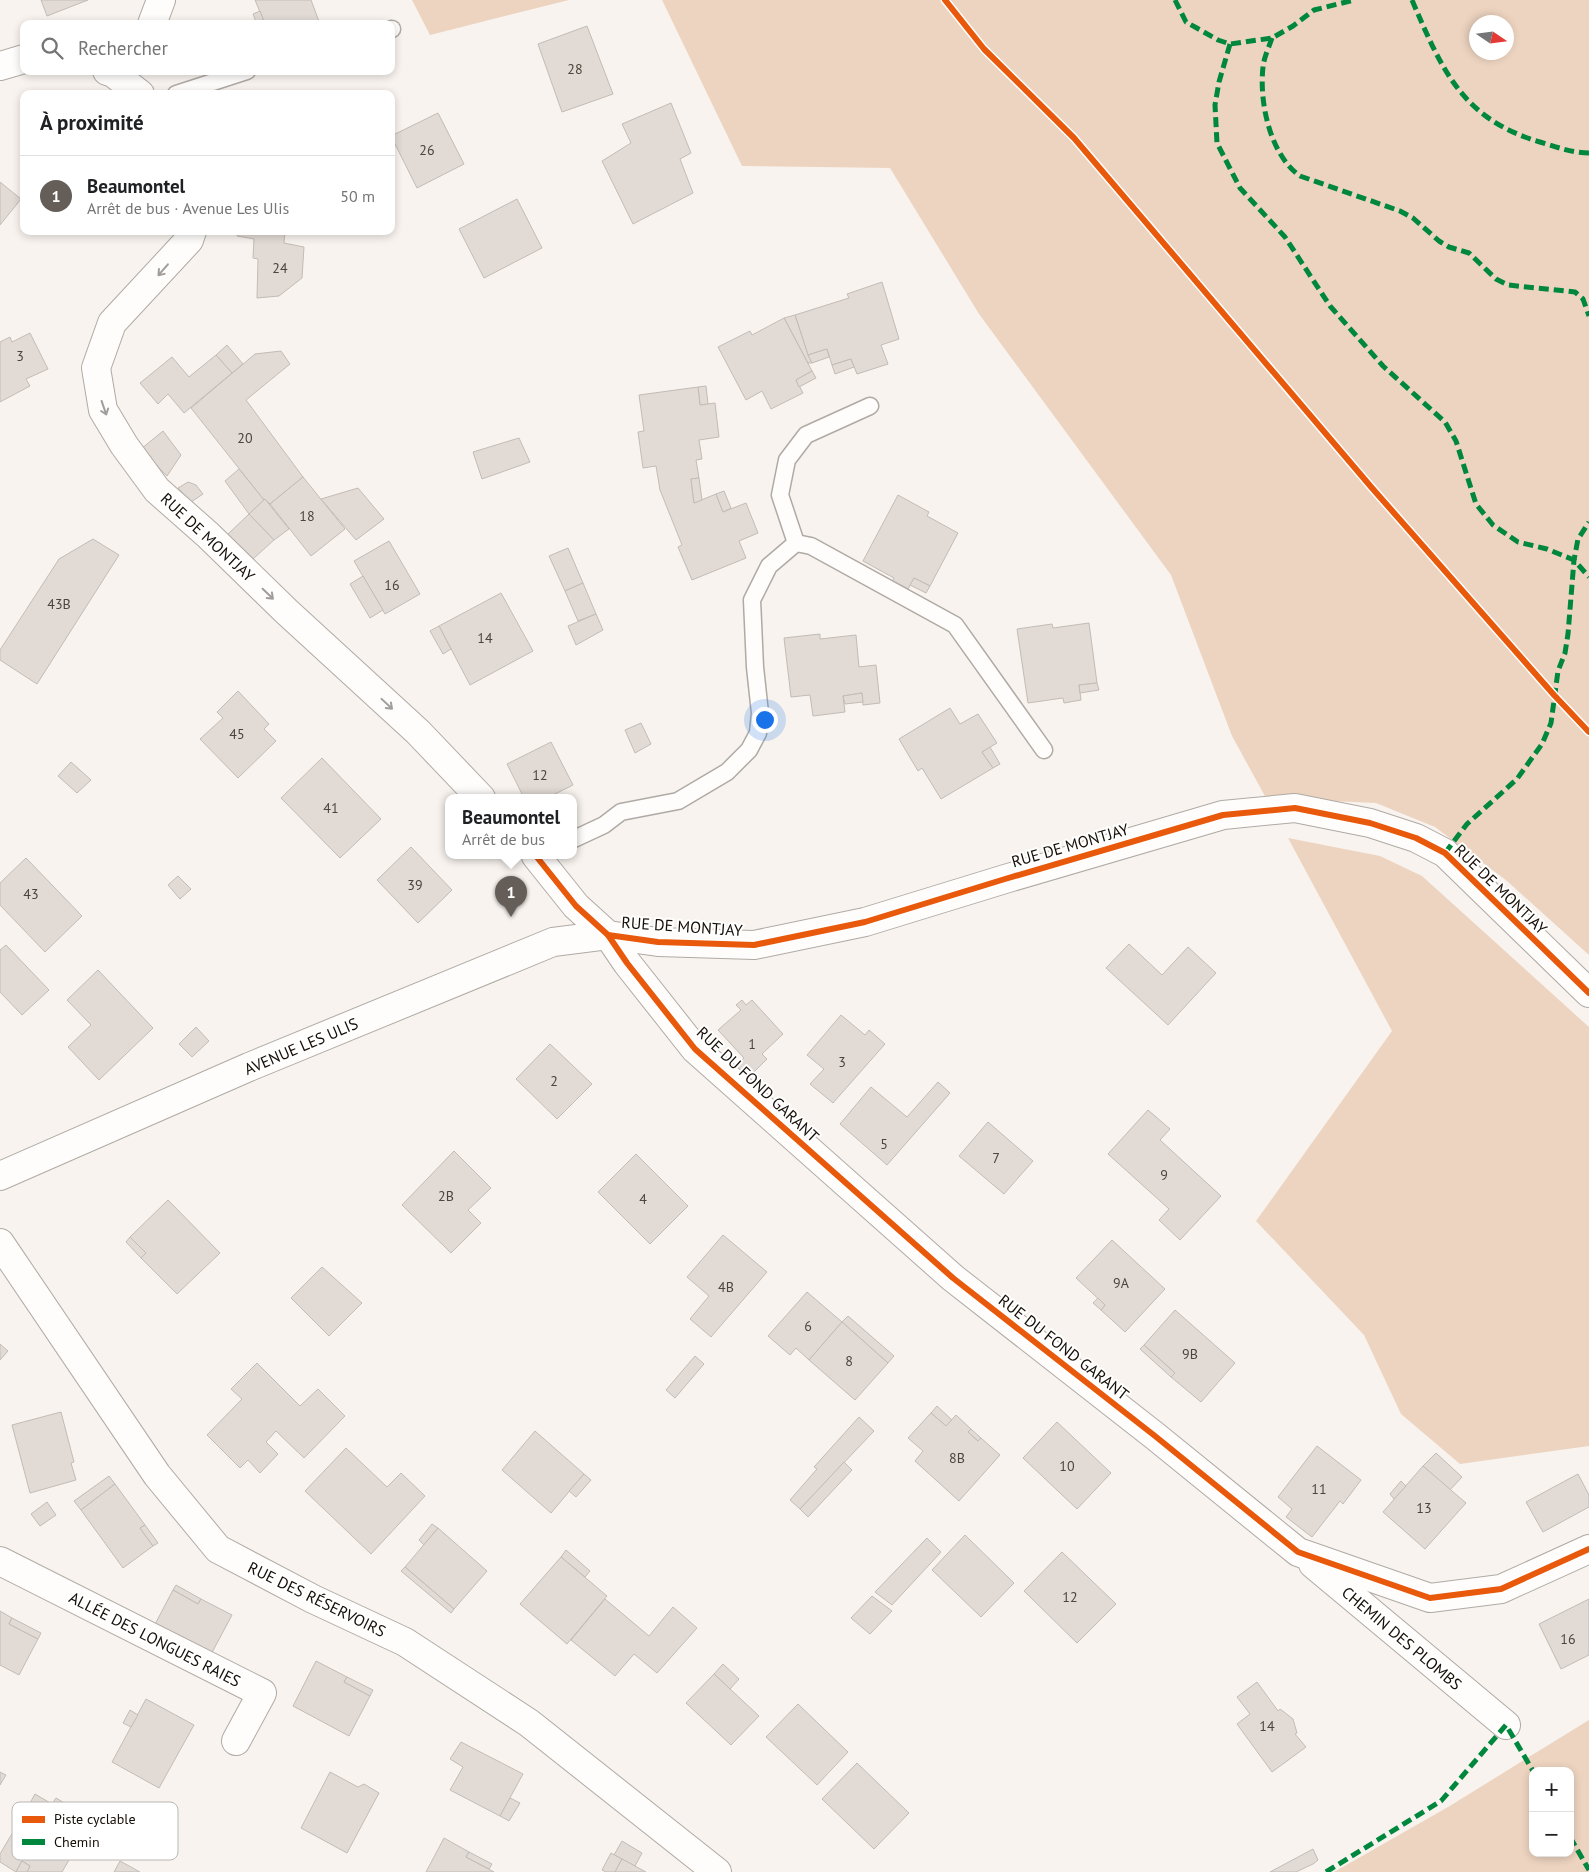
<!DOCTYPE html>
<html lang="fr">
<meta charset="utf-8">
<style>
:root{--surface:#fff;--page:#f2f2f2;--text:#202124;--muted:#757577;--line:#e0e0e0;--accent:#655e58}
body{margin:0;font-family:"PT Sans",sans-serif;background:var(--page);color:var(--text)}
.controls{position:absolute;right:15px;bottom:15px;display:grid;overflow:hidden;border-radius:10px;box-shadow:0 2px 8px #0003}
.controls button{width:45px;height:45px;display:grid;place-items:center;padding:0;border:0;border-bottom:1px solid var(--line);background:var(--surface);color:var(--text);font:25px sans-serif}
.compass{position:absolute;left:1469px;top:15px;width:45px;height:45px;border-radius:50%;background:var(--surface);box-shadow:0 2px 8px #0003;rotate:103deg}
.you{position:absolute;left:764px;top:719px;width:18px;height:18px;margin:-12px;border:4px solid #fff;border-radius:50%;background:#1a73e8;box-shadow:0 0 0 8px #1a73e833}
.badge{display:grid;place-items:center;width:32px;height:32px;border-radius:50%;background:var(--accent);color:#fff;font-size:16px;font-weight:700}
.pin{position:absolute;translate:-50% -41px;filter:drop-shadow(0 1px 2px #0008)}
.pin::after{content:'';position:absolute;top:26px;width:18px;height:15px;background:inherit;clip-path:polygon(0 0,100% 0,50% 100%)}
.popup{position:absolute;left:445px;top:794px;width:132px;height:65px;box-sizing:border-box;display:grid;place-content:center;border-radius:10px;background:var(--surface);filter:drop-shadow(0 1px 4px #0005);font-size:16px;white-space:nowrap;color:var(--muted)}
.popup b{font-size:19px;color:var(--text)}
.popup::after{content:'';position:absolute;left:50%;top:100%;margin-left:-10px;border:10px solid transparent;border-top-color:var(--surface)}
.list{margin:0;padding:0;list-style:none}
h2{display:flex;justify-content:space-between;align-items:center;height:65px;margin:0;padding:0 20px;font-size:21px}
h2 small{font-size:16px;font-weight:400;color:var(--muted)}
.list li{display:grid;grid-template-columns:32px 1fr auto;gap:15px;align-items:center;box-sizing:border-box;height:80px;padding:0 20px;border-top:1px solid var(--line)}
.list b{display:block;font-size:19px;white-space:nowrap}
.list p{margin:0;font-size:16px;white-space:nowrap;color:var(--muted)}
.list em{font-size:16px;font-style:normal;color:var(--muted)}
.icon{flex:none;width:28px;height:28px;fill:none;stroke:currentColor;stroke-width:2;stroke-linecap:round;stroke-linejoin:round}
.map{position:relative;flex:none;width:1589px;height:1872px;overflow:hidden}
.search{position:absolute;background:var(--surface);box-shadow:0 2px 8px #0003;left:20px;top:20px;width:375px;height:55px;display:flex;align-items:center;gap:12px;box-sizing:border-box;padding:0 18px;border-radius:10px;color:var(--muted);font-size:19px}
.panel{position:absolute;background:var(--surface);box-shadow:0 2px 8px #0003;left:20px;top:90px;width:375px;height:145px;border-radius:10px}
.map>svg:first-child{display:block}
.green{fill:#edd4c0;fill-rule:evenodd}
.building{fill:#e2dad4;stroke:#c3bcb6}
.lines{fill:none;stroke-linecap:round;stroke-linejoin:round}
.lane-casing{stroke:#b0aaa4;stroke-width:19}
.street-casing{stroke:#b0aaa4;stroke-width:30}
.lane{stroke:#fefdfc;stroke-width:16}
.street{stroke:#fefdfc;stroke-width:28}
.quiet{stroke:#00873e;stroke-width:5;stroke-dasharray:10 5;stroke-linecap:butt}
.cycleway-casing{stroke:#fff;stroke-width:9}
.cycleway{stroke:#e8590c;stroke-width:6}
.oneway{stroke:#a19d9a}
.labels{text-anchor:middle;dominant-baseline:central;stroke-width:4;stroke-linejoin:round;paint-order:stroke}
.number-label{font-size:14px;fill:#4b433c}
.street-label{font-size:16px;fill:#160e07;stroke:#fff}
.key{fill:#fff;stroke:#b9b7b5;stroke-width:1}
.key-label{font-size:14px;fill:#160e07}
</style>
<div class="map">
<svg width="1589" height="1872" viewBox="0 0 1589 1872">
<rect width="100%" height="100%" fill="#f8f3ee"/>
<g class="green">
<polygon points="412,0 569,0 430,35"/>
<path d="M662 0H1589V955L1507 881 1435 827 1376 803 1266 798 1232 736 1171 575 979 314 890 168 742 166ZM1476 22H1506V52H1476Z"/>
<polygon points="1288,838 1380,856 1422,876 1589,1027 1589,1446 1460,1464 1401,1414 1364,1335 1256,1221 1392,1031"/>
<path d="M1589 1720V1872H1334L1448 1807ZM1533 1771H1570V1853H1533Z"/>
</g>
<g class="building">
<polygon points="41,0 88,0 47,16"/>
<polygon points="255,0 311,0 320,24 265,24"/>
<polygon points="260,11 265,24 257,24 253,14"/>
<polygon points="587,26 613,94 562,112 538,44"/>
<polygon points="671,103 691,153 680,159 693,193 633,224 602,161 631,143 622,124"/>
<polygon points="438,113 464,164 417,188 391,136"/>
<polygon points="0,182 21,199 0,225"/>
<polygon points="517,199 542,248 484,278 459,229"/>
<polygon points="238,231 285,231 284,243 304,247 302,278 279,296 257,298 258,259 253,258 254,239 237,236"/>
<polygon points="882,282 899,339 881,345 888,364 857,374 851,359 832,365 827,349 808,355 795,315 849,298 847,294"/>
<polygon points="795,315 808,355 812,363 808,363 784,318"/>
<polygon points="784,318 812,371 796,380 803,393 771,409 762,391 746,400 718,347 750,331 752,335"/>
<polygon points="30,333 48,369 26,379 30,386 0,402 0,342 10,337 12,342"/>
<polygon points="227,345 243,364 232,373 216,355"/>
<polygon points="827,349 829,357 812,363 808,355"/>
<polygon points="281,351 290,364 246,400 303,477 270,504 265,499 264,500 191,408 255,354"/>
<polygon points="216,355 232,373 184,413 168,394 158,404 140,383 172,357 189,377"/>
<polygon points="851,359 854,367 835,374 832,365"/>
<polygon points="812,371 816,378 799,387 796,380"/>
<polygon points="706,386 708,404 700,405 698,387"/>
<polygon points="698,387 700,405 715,403 719,437 699,440 702,459 696,460 699,478 691,479 694,503 716,494 723,512 746,503 758,533 739,541 746,558 692,580 678,547 682,545 660,490 656,466 643,468 638,432 644,431 639,395"/>
<polygon points="163,431 181,455 167,476 141,449"/>
<polygon points="519,438 530,462 482,479 473,452"/>
<polygon points="239,469 264,500 249,514 225,481"/>
<polygon points="303,477 345,529 311,556 270,504"/>
<polygon points="699,478 702,500 694,503 691,479"/>
<polygon points="188,482 196,485 203,494 191,502 178,488"/>
<polygon points="358,488 384,519 356,540 321,499"/>
<polygon points="724,491 731,508 723,512 716,494"/>
<polygon points="898,495 929,512 927,516 958,533 930,586 914,578 907,591 891,583 894,578 863,561"/>
<polygon points="265,499 289,529 274,540 249,514"/>
<polygon points="249,514 274,540 253,559 227,535"/>
<polygon points="93,539 119,555 37,684 0,660 0,650 59,559"/>
<polygon points="389,541 420,594 385,614 354,561"/>
<polygon points="568,548 583,583 565,591 549,556"/>
<polygon points="363,576 383,610 370,618 350,584"/>
<polygon points="914,578 930,586 926,593 910,585"/>
<polygon points="583,583 596,614 578,621 565,591"/>
<polygon points="501,593 533,651 470,685 439,626"/>
<polygon points="596,614 603,630 576,645 568,626"/>
<polygon points="1089,623 1097,683 1079,685 1081,700 1064,703 1063,698 1028,703 1017,629 1052,624 1053,628"/>
<polygon points="439,626 451,649 443,654 430,631"/>
<polygon points="820,634 820,639 856,635 859,667 876,665 880,703 863,705 862,693 843,696 845,712 813,716 810,695 791,697 784,638"/>
<polygon points="1097,683 1099,690 1080,693 1079,685"/>
<polygon points="238,691 269,724 264,729 276,741 238,778 200,739 223,718 217,712"/>
<polygon points="862,693 863,702 845,704 843,696"/>
<polygon points="950,708 960,724 978,714 997,743 982,752 993,768 941,799 922,768 918,771 899,739"/>
<polygon points="641,723 651,744 635,753 625,730"/>
<polygon points="551,742 573,785 547,798 524,798 507,764"/>
<polygon points="990,747 1000,764 993,768 982,752"/>
<polygon points="322,758 381,819 340,858 281,798"/>
<polygon points="71,762 91,780 77,793 58,776"/>
<polygon points="411,847 452,890 418,923 377,880"/>
<polygon points="26,858 82,916 45,952 0,905 0,883"/>
<polygon points="178,876 191,889 180,899 168,885"/>
<polygon points="1129,944 1162,975 1188,947 1216,973 1168,1025 1106,968"/>
<polygon points="6,945 49,990 22,1015 0,992 0,950"/>
<polygon points="98,970 153,1028 99,1080 68,1047 91,1025 67,1000"/>
<polygon points="742,1000 746,1005 752,1000 783,1034 762,1054 767,1059 745,1081 733,1068 744,1058 718,1030 741,1010 736,1005"/>
<polygon points="841,1015 865,1035 869,1030 885,1044 833,1103 810,1084 824,1069 807,1055"/>
<polygon points="196,1027 209,1041 192,1057 179,1044"/>
<polygon points="550,1044 592,1084 557,1119 516,1079"/>
<polygon points="938,1082 950,1093 887,1165 840,1124 871,1087 907,1117"/>
<polygon points="1148,1110 1170,1129 1160,1140 1221,1196 1180,1240 1159,1220 1169,1209 1108,1154"/>
<polygon points="988,1122 1033,1161 1004,1194 959,1156"/>
<polygon points="454,1151 491,1188 468,1210 481,1223 451,1253 402,1205"/>
<polygon points="636,1154 688,1206 650,1244 598,1192"/>
<polygon points="168,1200 220,1253 177,1294 141,1258 146,1253 130,1237"/>
<polygon points="723,1235 767,1272 711,1337 690,1319 709,1296 687,1277"/>
<polygon points="130,1237 146,1253 141,1258 126,1242"/>
<polygon points="1112,1240 1165,1289 1125,1332 1101,1310 1105,1305 1076,1278"/>
<polygon points="322,1267 362,1303 329,1336 291,1298"/>
<polygon points="807,1292 842,1322 809,1360 796,1348 790,1355 768,1336"/>
<polygon points="1098,1298 1105,1305 1101,1310 1093,1303"/>
<polygon points="1175,1310 1235,1363 1201,1402 1171,1377 1175,1373 1144,1345"/>
<polygon points="848,1316 894,1356 888,1363 842,1322"/>
<polygon points="842,1322 888,1363 855,1400 809,1360"/>
<polygon points="0,1344 8,1351 0,1360"/>
<polygon points="1144,1345 1175,1373 1171,1377 1140,1349"/>
<polygon points="695,1356 704,1364 675,1398 666,1390"/>
<polygon points="257,1363 300,1406 318,1389 345,1416 304,1458 276,1431 266,1442 278,1454 260,1473 248,1460 240,1468 207,1435 242,1399 231,1389"/>
<polygon points="937,1406 952,1420 946,1426 931,1413"/>
<polygon points="61,1412 74,1462 71,1463 76,1480 30,1493 12,1425"/>
<polygon points="931,1413 946,1426 956,1415 971,1429 968,1432 978,1441 981,1438 1000,1455 959,1501 915,1461 923,1451 908,1438"/>
<polygon points="859,1417 874,1431 800,1509 790,1500 817,1469 814,1467"/>
<polygon points="1057,1422 1111,1473 1077,1509 1023,1458"/>
<polygon points="971,1429 981,1438 978,1441 968,1432"/>
<polygon points="535,1431 584,1474 551,1513 502,1470"/>
<polygon points="1317,1446 1361,1480 1343,1504 1340,1501 1312,1537 1286,1517 1292,1509 1278,1497"/>
<polygon points="346,1448 387,1487 401,1473 425,1496 371,1554 305,1491"/>
<polygon points="1436,1453 1462,1477 1450,1490 1423,1466"/>
<polygon points="844,1462 852,1470 808,1517 800,1509"/>
<polygon points="1423,1466 1466,1503 1425,1549 1383,1512"/>
<polygon points="584,1474 591,1480 576,1497 569,1491"/>
<polygon points="1578,1474 1589,1495 1589,1507 1543,1532 1526,1502"/>
<polygon points="109,1476 115,1484 81,1510 74,1501"/>
<polygon points="1401,1481 1406,1486 1394,1499 1390,1494"/>
<polygon points="115,1484 145,1525 140,1528 153,1546 123,1568 81,1510"/>
<polygon points="47,1502 56,1515 40,1526 31,1514"/>
<polygon points="432,1524 438,1528 424,1545 419,1540"/>
<polygon points="145,1525 158,1543 153,1546 140,1528"/>
<polygon points="438,1528 487,1571 454,1609 405,1567"/>
<polygon points="965,1535 1014,1583 981,1617 932,1570"/>
<polygon points="927,1538 941,1552 892,1605 875,1592"/>
<polygon points="566,1550 590,1571 585,1577 561,1557"/>
<polygon points="1062,1552 1116,1604 1077,1643 1024,1591"/>
<polygon points="561,1557 607,1596 567,1644 520,1604"/>
<polygon points="405,1567 454,1609 451,1613 401,1571"/>
<polygon points="176,1585 201,1599 198,1604 173,1590"/>
<polygon points="173,1590 198,1604 201,1599 232,1615 208,1660 152,1630"/>
<polygon points="872,1596 892,1611 870,1634 851,1618"/>
<polygon points="605,1599 649,1636 673,1607 697,1628 657,1673 634,1654 615,1676 571,1640"/>
<polygon points="1589,1599 1589,1655 1561,1669 1539,1624"/>
<polygon points="0,1611 12,1618 9,1624 38,1639 19,1675 0,1665"/>
<polygon points="12,1618 41,1633 38,1639 9,1624"/>
<polygon points="316,1661 347,1677 344,1682 370,1696 349,1736 293,1706"/>
<polygon points="723,1664 739,1679 730,1689 714,1674"/>
<polygon points="714,1674 759,1716 731,1745 686,1703"/>
<polygon points="347,1677 373,1690 370,1696 344,1682"/>
<polygon points="1257,1682 1278,1711 1280,1709 1284,1712 1293,1719 1297,1733 1295,1734 1306,1747 1272,1772 1237,1724 1250,1714 1237,1697"/>
<polygon points="146,1699 194,1725 159,1788 112,1762"/>
<polygon points="798,1704 848,1752 817,1785 766,1737"/>
<polygon points="130,1710 138,1715 131,1727 123,1723"/>
<polygon points="461,1742 523,1774 500,1816 450,1790 463,1767 450,1759"/>
<polygon points="857,1763 909,1813 874,1849 822,1799"/>
<polygon points="0,1772 6,1775 0,1785"/>
<polygon points="330,1772 358,1787 364,1784 379,1793 347,1853 301,1828"/>
<polygon points="35,1794 52,1804 56,1798 97,1822 84,1844 26,1810"/>
<polygon points="510,1798 520,1803 509,1821 500,1816"/>
<polygon points="26,1810 80,1841 62,1872 27,1872 30,1866 22,1861 16,1872 0,1862 0,1854"/>
<polygon points="444,1838 469,1852 466,1857 494,1872 426,1872"/>
<polygon points="622,1841 642,1853 635,1866 614,1855"/>
<polygon points="1313,1849 1318,1860 1313,1864 1296,1872 1270,1872"/>
<polygon points="469,1852 492,1864 489,1869 466,1857"/>
<polygon points="611,1853 622,1859 615,1872 606,1872 602,1870"/>
<polygon points="622,1859 635,1866 646,1872 615,1872"/>
<polygon points="22,1861 30,1866 27,1872 16,1872"/>
<polygon points="120,1861 140,1872 114,1872"/>
</g>
<g class="lines">
<defs>
<g id="lane">
<polyline points="391,29 392,29"/>
<polyline points="176,94 247,71"/>
<polyline points="796,543 780,495 787,460 806,435 870,406"/>
<polyline points="574,839 604,825 621,812 678,801 727,772 749,750 758,733 760,713 755,667 752,600 769,566 796,543 811,546 955,625 1044,750"/>
</g>
<g id="street">
<polyline points="152,24 161,0"/>
<polyline points="0,66 24,59"/>
<polyline points="107,71 113,73 140,94"/>
<polyline points="192,231 189,240 112,323 96,368 103,410 124,445 157,490 208,535 286,611 418,732 481,798"/>
<polyline points="536,856 576,906 608,935 627,963 695,1049 953,1278 1155,1436 1298,1552 1430,1598 1501,1589 1589,1549"/>
<polyline points="0,1176 249,1067 553,942 608,935 658,942 754,945 865,922 1005,879 1223,815 1295,808 1370,823 1416,838 1445,853 1589,993"/>
<polyline points="0,1243 157,1475 218,1549 313,1599 405,1642 529,1723 717,1872"/>
<polyline points="0,1561 262,1693 236,1741"/>
<polyline points="1313,1564 1506,1725"/>
</g>
</defs>
<use href="#lane" class="lane-casing"/>
<use href="#street" class="street-casing"/>
<use href="#lane" class="lane"/>
<use href="#street" class="street"/>
<g class="quiet">
<polyline points="1175,0 1186,22 1218,40 1230,44 1272,38 1293,26 1314,10 1354,0"/>
<path d="M1412 0C1442 70 1462 119 1540 142 1557 147 1572 153 1589 153"/>
<path d="M1272 38C1269 47 1264 57 1263 67 1259 102 1270 155 1300 176L1400 211 1413 218 1439 241 1449 247 1469 253 1496 279 1508 285 1575 292 1583 299 1589 316"/>
<polyline points="1230,44 1219,82 1215,105 1217,143 1240,188 1285,237 1330,306 1383,366 1445,422 1456,441 1476,504 1493,525 1518,542 1547,549 1574,560 1589,577"/>
<polyline points="1445,853 1467,824 1517,779 1542,744 1551,723 1558,671 1565,653 1568,634 1574,560 1578,539 1589,522"/>
<polyline points="1570,1837 1589,1870"/>
<polyline points="1326,1872 1441,1801 1506,1725 1533,1771"/>
</g>
<defs>
<g id="cycleway">
<polyline points="945,0 984,49 1074,138 1372,488 1554,695 1589,732"/>
<polyline points="536,856 576,906 608,935 627,963 695,1049 953,1278 1155,1436 1298,1552 1430,1598 1501,1589 1589,1549"/>
<polyline points="608,935 658,942 754,945 865,922 1005,879 1223,815 1295,808 1370,823 1416,838 1445,853 1589,993"/>
</g>
</defs>
<use href="#cycleway" class="cycleway-casing"/>
<use href="#cycleway" class="cycleway"/>
</g>
<defs><path id="oneway-shaft" d="M-6 0H5M1.5-3L5.5 0L1.5 3" fill="none" stroke-width="1.6" stroke-linecap="round" stroke-linejoin="round" transform="scale(1.25)"/></defs>
<g class="oneway">
<use href="#oneway-shaft" transform="translate(163 270) rotate(131)"/>
<use href="#oneway-shaft" transform="translate(104 408) rotate(71)"/>
<use href="#oneway-shaft" transform="translate(268 594) rotate(44)"/>
<use href="#oneway-shaft" transform="translate(387 704) rotate(43)"/>
</g>
<g class="labels">
<g class="number-label">
<text x="575" y="69">28</text>
<text x="427" y="150">26</text>
<text x="280" y="268">24</text>
<text x="20" y="356">3</text>
<text x="245" y="438">20</text>
<text x="307" y="516">18</text>
<text x="392" y="585">16</text>
<text x="59" y="604">43B</text>
<text x="485" y="638">14</text>
<text x="237" y="734">45</text>
<text x="540" y="775">12</text>
<text x="331" y="808">41</text>
<text x="415" y="885">39</text>
<text x="31" y="894">43</text>
<text x="752" y="1044">1</text>
<text x="842" y="1062">3</text>
<text x="554" y="1081">2</text>
<text x="884" y="1144">5</text>
<text x="996" y="1158">7</text>
<text x="1164" y="1175">9</text>
<text x="446" y="1196">2B</text>
<text x="643" y="1199">4</text>
<text x="1121" y="1283">9A</text>
<text x="726" y="1287">4B</text>
<text x="808" y="1326">6</text>
<text x="1190" y="1354">9B</text>
<text x="849" y="1361">8</text>
<text x="957" y="1458">8B</text>
<text x="1067" y="1466">10</text>
<text x="1319" y="1489">11</text>
<text x="1424" y="1508">13</text>
<text x="1070" y="1597">12</text>
<text x="1568" y="1639">16</text>
<text x="1267" y="1726">14</text>
</g>
<g class="street-label">
<text transform="translate(208 537) rotate(43)">RUE DE MONTJAY</text>
<text transform="translate(1070 845) rotate(-16)">RUE DE MONTJAY</text>
<text transform="translate(1501 889) rotate(44)">RUE DE MONTJAY</text>
<text transform="translate(682 926) rotate(4)">RUE DE MONTJAY</text>
<text transform="translate(301 1046) rotate(-23)">AVENUE LES ULIS</text>
<text transform="translate(758 1084) rotate(43)">RUE DU FOND GARANT</text>
<text transform="translate(1064 1347) rotate(38)">RUE DU FOND GARANT</text>
<text transform="translate(317 1599) rotate(26)">RUE DES RÉSERVOIRS</text>
<text transform="translate(1402 1638) rotate(40)">CHEMIN DES PLOMBS</text>
<text transform="translate(155 1639) rotate(27)">ALLÉE DES LONGUES RAIES</text>
</g>
</g>
<rect x="12" y="1802" width="166" height="58" rx="8" class="key"/>
<rect x="22" y="1816" width="23" height="7" fill="#e8590c"/>
<rect x="22" y="1839" width="23" height="6" fill="#00873e"/>
<g class="key-label">
<text x="54" y="1824">Piste cyclable</text>
<text x="54" y="1847">Chemin</text>
</g>
</svg>
<div class="controls">
<button>+</button>
<button>−</button>
</div>
<svg class="compass" viewBox="-18 -18 36 36"><path d="M0-13l5 13h-10z" fill="#e53935"/><path d="M0 13l5-13h-10z" fill="#757577"/></svg>
<div class="you"></div>
<div class="pin badge" style="left:511px;top:917px">1</div>
<div class="popup"><b>Beaumontel</b>Arrêt de bus</div>
<div class="search"><svg class="icon" aria-label="search" viewBox="0 0 24 24"><circle cx="10" cy="10" r="6"/><path d="M15 15l6 6"/></svg>Rechercher</div>
<section class="panel">
<h2>À proximité<small></small></h2>
<ul class="list">
<li><span class="badge">1</span><div><b>Beaumontel</b><p>Arrêt de bus · Avenue Les Ulis</p></div><em>50 m</em></li>
</ul>
</section>
</div>
